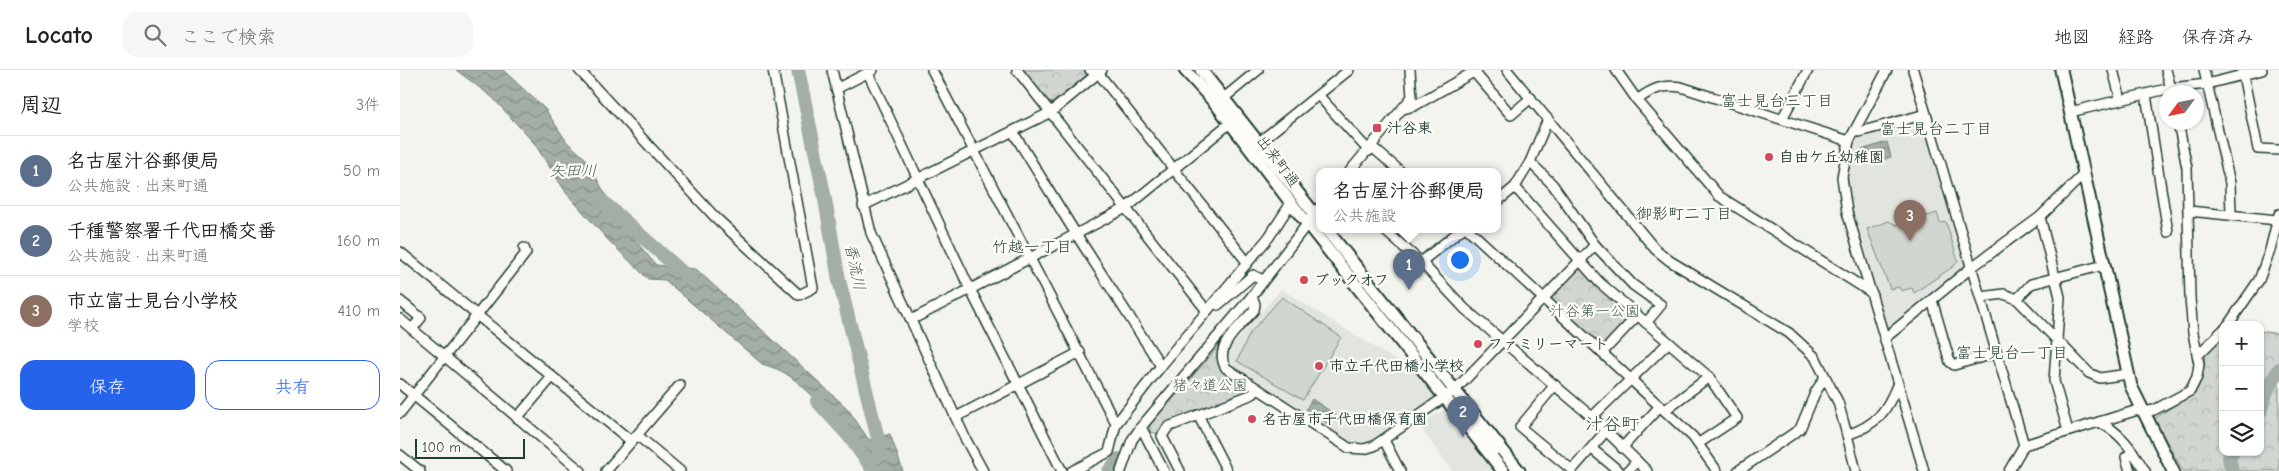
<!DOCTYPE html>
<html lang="ja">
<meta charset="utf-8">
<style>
:root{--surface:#fff;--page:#f6f6f6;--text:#222;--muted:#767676;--line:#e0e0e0;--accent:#2563eb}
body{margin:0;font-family:"Comic Neue","Klee One",sans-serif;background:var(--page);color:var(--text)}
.controls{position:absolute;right:15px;bottom:15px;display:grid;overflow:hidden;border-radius:10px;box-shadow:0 1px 4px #0004}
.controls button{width:45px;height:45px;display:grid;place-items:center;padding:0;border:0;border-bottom:1px solid var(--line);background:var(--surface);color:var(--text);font:25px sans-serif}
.compass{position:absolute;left:1759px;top:15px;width:45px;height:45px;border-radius:50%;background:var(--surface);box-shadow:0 1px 4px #0004;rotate:237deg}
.scale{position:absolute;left:15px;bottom:12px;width:110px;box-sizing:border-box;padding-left:5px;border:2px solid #1f3d34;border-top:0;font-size:14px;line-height:18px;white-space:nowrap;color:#1f3d34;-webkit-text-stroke:4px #fdfcf7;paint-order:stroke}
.you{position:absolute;left:1059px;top:189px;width:18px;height:18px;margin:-12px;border:4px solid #fff;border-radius:50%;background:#1a73e8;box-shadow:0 0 0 8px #1a73e833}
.badge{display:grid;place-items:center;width:32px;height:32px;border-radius:50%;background:var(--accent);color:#fff;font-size:16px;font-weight:700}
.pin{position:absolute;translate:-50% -41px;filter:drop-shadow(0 1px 2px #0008)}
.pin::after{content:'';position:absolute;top:26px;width:18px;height:15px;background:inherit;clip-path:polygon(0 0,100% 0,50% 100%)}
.popup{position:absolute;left:916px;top:98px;width:185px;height:65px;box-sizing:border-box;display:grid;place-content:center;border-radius:10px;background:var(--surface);filter:drop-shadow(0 1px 4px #0005);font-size:16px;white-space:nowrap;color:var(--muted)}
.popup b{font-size:19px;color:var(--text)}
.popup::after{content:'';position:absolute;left:50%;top:100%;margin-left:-10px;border:10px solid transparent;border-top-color:var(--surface)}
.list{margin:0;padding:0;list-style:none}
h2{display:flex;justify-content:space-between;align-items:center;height:65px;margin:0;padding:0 20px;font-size:21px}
h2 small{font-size:16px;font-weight:400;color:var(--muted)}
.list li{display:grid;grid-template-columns:32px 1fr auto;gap:15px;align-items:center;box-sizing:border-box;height:70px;padding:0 20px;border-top:1px solid var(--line)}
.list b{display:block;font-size:19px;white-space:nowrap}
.list p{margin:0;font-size:16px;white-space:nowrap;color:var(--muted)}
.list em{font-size:16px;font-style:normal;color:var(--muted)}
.actions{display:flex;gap:10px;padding:15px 20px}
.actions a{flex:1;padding:11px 0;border:1px solid var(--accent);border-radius:15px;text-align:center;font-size:18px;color:var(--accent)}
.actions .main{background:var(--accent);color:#fff}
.icon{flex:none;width:28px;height:28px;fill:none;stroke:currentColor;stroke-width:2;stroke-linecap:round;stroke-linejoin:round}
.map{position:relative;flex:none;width:1879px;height:401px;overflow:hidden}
header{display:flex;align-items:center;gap:30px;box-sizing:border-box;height:70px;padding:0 25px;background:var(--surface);border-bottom:1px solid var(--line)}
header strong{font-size:24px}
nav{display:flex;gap:28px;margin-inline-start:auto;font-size:18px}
.search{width:350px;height:45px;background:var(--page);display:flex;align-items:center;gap:12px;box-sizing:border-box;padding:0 18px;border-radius:15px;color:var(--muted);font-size:19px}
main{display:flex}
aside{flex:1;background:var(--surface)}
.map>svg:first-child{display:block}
.built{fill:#e2e5df}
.park{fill:url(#park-crowns);stroke:#788a82}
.garden{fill:#d1d6d1;stroke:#788a82}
.water{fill:url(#water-waves);stroke:#6e8179}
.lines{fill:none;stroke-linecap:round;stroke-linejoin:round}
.river{stroke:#a3aea7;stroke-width:14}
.street-casing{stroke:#1f3d34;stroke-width:12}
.secondary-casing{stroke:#1f3d34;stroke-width:15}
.street{stroke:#fdfcf7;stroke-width:9}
.secondary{stroke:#fdfcf7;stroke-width:11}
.poi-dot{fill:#d1495b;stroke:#fdfcf7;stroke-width:2}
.labels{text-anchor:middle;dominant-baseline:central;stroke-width:4.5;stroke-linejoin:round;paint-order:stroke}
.poi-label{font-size:15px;font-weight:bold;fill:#1f3d34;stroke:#fdfcf7;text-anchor:start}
.street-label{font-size:15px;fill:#1f3d34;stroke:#fdfcf7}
.park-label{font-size:15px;fill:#435c53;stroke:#fdfcf7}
.neighbourhood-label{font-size:16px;fill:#1f3d34;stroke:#fdfcf7}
.water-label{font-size:16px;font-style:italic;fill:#475f56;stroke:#fdfcf7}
.quarter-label{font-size:18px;fill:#1f3d34;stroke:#fdfcf7}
</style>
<header>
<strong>Locato</strong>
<div class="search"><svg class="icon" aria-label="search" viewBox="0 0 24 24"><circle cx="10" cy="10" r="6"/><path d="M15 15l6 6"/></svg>ここで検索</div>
<nav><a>地図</a><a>経路</a><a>保存済み</a></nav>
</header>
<main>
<aside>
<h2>周辺<small>3件</small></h2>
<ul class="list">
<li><span class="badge" style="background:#5c6f8a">1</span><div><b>名古屋汁谷郵便局</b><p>公共施設 · 出来町通</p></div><em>50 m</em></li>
<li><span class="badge" style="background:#5c6f8a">2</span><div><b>千種警察署千代田橋交番</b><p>公共施設 · 出来町通</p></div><em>160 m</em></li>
<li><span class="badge" style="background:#8d6e63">3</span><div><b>市立富士見台小学校</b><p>学校</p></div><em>410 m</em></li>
</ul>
<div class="actions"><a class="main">保存</a><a>共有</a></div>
</aside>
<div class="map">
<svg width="1879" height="401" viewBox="0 0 1879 401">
<defs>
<pattern id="park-crowns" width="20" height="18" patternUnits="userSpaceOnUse" patternTransform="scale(1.25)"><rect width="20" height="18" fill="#d1d6d1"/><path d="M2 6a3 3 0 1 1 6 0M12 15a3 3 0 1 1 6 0" fill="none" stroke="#b3b9b4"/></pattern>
<pattern id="water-waves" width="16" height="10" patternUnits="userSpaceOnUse" patternTransform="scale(1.25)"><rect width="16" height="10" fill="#a3aea7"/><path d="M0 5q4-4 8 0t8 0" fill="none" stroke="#848f89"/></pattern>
</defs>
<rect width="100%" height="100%" fill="#f4f4ef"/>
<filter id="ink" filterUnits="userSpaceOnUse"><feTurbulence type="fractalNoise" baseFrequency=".02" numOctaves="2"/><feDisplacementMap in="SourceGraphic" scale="10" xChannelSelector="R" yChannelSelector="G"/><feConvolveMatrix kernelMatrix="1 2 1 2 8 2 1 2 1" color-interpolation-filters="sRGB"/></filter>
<g filter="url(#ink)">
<g class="built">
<polygon points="1522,49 1566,195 1565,198 1489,260 1486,258 1450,133 1447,108 1449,87 1456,65"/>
<polygon points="881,219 1018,304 1034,326 1034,330 970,371 955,373 945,369 831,295 828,283 830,278"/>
<polygon points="1045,339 1094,401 1052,401 1018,355"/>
</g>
<g class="park">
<polygon points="623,0 685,0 687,5 652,33 649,32"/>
<polygon points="1178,198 1182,198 1231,244 1231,248 1202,277 1153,231 1152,227"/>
<polygon points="1860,261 1879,264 1879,401 1783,401 1754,349 1796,321 1801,311 1805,285 1823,267 1823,382 1860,382"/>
<path d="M820 275C811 298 832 308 849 318L848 322 759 365 750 361V355Z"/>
</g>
<g class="garden">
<polygon points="1537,143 1540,153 1546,152 1558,191 1554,196 1514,223 1512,218 1501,221 1499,217 1490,219 1467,159 1489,151 1496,155"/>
<polygon points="882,227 941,267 903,330 837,291 850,263"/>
</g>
<g class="water">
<path d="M56 0H103L145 39 167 72 186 89 223 156 256 195 296 199 448 339 469 370 490 364 503 401H466L460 390 461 386C445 361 407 314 381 301 375 298 368 296 362 294L265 210 248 209 208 170 167 124 134 73 92 27Z"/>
<polygon points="1487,72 1491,87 1465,95 1461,80"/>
<polygon points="912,329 936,345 929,355 906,339"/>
</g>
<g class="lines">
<g class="river">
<polyline points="398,0 424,124 439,210 480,377 479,385"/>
<polyline points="201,130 290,209"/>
<polyline points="417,331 448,365 474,401"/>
<polyline points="1860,342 1867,321 1879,299"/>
<polyline points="709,401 719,389"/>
<polyline points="1832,401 1829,388 1833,382"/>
</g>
<defs>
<g id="street">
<polyline points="179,0 314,146 399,225 413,218 373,0"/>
<polyline points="432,0 471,163 566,370 583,401"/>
<polyline points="532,0 716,354"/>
<polyline points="617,0 807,241"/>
<polyline points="690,0 699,4 847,192"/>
<polyline points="1107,0 1255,179 1270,191 1389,263 1415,287 1438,332 1447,365"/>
<polyline points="1216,0 1237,30 1319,126 1472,223"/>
<polyline points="1487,0 1449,71 1442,107 1447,142 1524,401"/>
<polyline points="1513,0 1624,375 1609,401"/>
<polyline points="1713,0 1721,30"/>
<polyline points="1766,0 1772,22"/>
<polyline points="1804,0 1830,113 1831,144"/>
<polyline points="1842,0 1858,79 1879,80"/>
<polyline points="1074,2 1111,45 1131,28"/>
<polyline points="468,3 570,219 662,401"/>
<polyline points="436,19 473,0"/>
<polyline points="1746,25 1768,162"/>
<polyline points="919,26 969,81"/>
<polyline points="824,28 858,0"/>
<path d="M1237 30C1252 19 1263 14 1281 17L1449 71"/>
<polyline points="1003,39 1014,36 1077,0"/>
<polyline points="1670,42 1771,18 1807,14 1862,0"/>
<polyline points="1382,49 1408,0"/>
<polyline points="1455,60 1459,62 1526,44"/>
<polyline points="613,62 676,164 761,296"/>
<polyline points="858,73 949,0"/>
<polyline points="972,77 1000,101"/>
<polyline points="950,101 1012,27 1010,0"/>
<polyline points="1115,117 1199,212 1309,307 1337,348 1299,373"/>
<polyline points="1098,131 1115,117 1130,92 1148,49"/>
<polyline points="463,136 651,42 702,0"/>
<polyline points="1789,141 1877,150"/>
<polyline points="1640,147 1660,227 1654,311 1668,361"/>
<polyline points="983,159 1021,192 1065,239 1192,347 1247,401"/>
<polyline points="1068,159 1293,367 1317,401"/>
<polyline points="1195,175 1233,215 1261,235 1246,253"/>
<polyline points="0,182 231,371"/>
<polyline points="1021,192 1062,159"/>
<path d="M852 226 855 234 854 240C841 256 812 277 826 298L949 378 964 379 974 376 1055 320 1195 175 1153 115 1130 92"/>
<polyline points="1581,227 1604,224 1617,229 1689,303 1700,308 1728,304"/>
<polyline points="1617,229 1631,214 1704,195"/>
<polyline points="1532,230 1550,292 1554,295 1597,283"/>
<polyline points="0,231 21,248 12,259"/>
<polyline points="816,233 818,235 853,205 863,210"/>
<polyline points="0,249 181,401"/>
<polyline points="511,250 726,138 830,53"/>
<polyline points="1828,255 1859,210 1870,180 1879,144"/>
<polyline points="1485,268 1572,197 1640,147 1684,104"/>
<polyline points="1202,283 1237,246"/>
<polyline points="1798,285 1823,260"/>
<polyline points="0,314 106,401"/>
<polyline points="1155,315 1120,357 1172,400 1206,361"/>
<polyline points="1265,340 1309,307"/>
<polyline points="0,343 126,183 124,178"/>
<polyline points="798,345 827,401"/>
<polyline points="556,347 680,282"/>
<polyline points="1192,347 1268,273"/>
<polyline points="117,348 152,307"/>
<polyline points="1073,351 1094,381"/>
<path d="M1699 352C1722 363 1732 380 1745 401"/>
<polyline points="741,357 764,401"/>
<polyline points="237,365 280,401"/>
<polyline points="984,370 1000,401"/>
<polyline points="1624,375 1738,340 1744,342 1754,340 1790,321 1797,307 1799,294 1793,263 1790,228 1787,98 1778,52"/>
<polyline points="1222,378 1260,336"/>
<polyline points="1192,379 1219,401"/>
<polyline points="0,385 20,401"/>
<polyline points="206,401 280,315"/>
<polyline points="672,401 709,382 716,354 761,296 869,167 891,133"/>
<polyline points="721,401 732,370 741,357 852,226 920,137"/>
<polyline points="780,401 762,366 768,357 853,324 857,319"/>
<polyline points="1228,401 1237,391"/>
<polyline points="1338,401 1400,359 1415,323 1425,307"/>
<path d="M1456 401 1447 365C1477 355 1487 341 1498 313"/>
<polyline points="1730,401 1726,387 1733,382"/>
</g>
<g id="secondary">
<polyline points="785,0 816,34 891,133 1103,401"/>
<polyline points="801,0 920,151"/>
<polyline points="1661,0 1731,316 1773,401"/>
<polyline points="926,159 1119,401"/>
</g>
</defs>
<use href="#street" class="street-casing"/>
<use href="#secondary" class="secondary-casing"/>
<use href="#street" class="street"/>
<use href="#secondary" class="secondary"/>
</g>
</g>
<g class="poi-dot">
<rect x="972" y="53" width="10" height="10" rx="2.5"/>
<circle cx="1369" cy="87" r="5"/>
<circle cx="904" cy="210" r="5"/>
<circle cx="1078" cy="274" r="5"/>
<circle cx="919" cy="296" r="5"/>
<circle cx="852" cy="349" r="5"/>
</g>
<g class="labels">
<g class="poi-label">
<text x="987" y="58">汁谷東</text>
<text x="1379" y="87">自由ケ丘幼稚園</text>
<text x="914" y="210">ブックオフ</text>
<text x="1088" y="274">ファミリーマート</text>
<text x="929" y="296">市立千代田橋小学校</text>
<text x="862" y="349">名古屋市千代田橋保育園</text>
</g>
<g class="street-label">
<text transform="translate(878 91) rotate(53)">出来町通</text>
</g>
<g class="park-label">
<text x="1195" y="241">汁谷第一公園</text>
<text x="810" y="315">猪々道公園</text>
</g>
<g class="neighbourhood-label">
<text x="1377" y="31">富士見台三丁目</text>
<text x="1536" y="59">富士見台二丁目</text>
<text x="1284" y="144">御影町二丁目</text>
<text x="632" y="177">竹越一丁目</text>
<text x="1612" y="283">富士見台一丁目</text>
</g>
<g class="water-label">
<text x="173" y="101">矢田川</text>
<text transform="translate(455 197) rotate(78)">香流川</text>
</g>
<g class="quarter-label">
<text x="1212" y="354">汁谷町</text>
</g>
</g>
</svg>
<div class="controls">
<button>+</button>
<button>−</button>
<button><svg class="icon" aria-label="layers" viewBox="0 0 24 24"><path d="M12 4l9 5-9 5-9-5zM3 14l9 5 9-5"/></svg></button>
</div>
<svg class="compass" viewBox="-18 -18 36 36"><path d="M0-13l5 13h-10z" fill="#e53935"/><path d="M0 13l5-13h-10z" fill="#767676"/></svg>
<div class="scale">100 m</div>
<div class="you"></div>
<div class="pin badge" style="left:1009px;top:220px;background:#5c6f8a">1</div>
<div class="popup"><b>名古屋汁谷郵便局</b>公共施設</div>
<div class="pin badge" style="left:1063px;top:367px;background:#5c6f8a">2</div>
<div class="pin badge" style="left:1510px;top:171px;background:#8d6e63">3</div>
</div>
</main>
